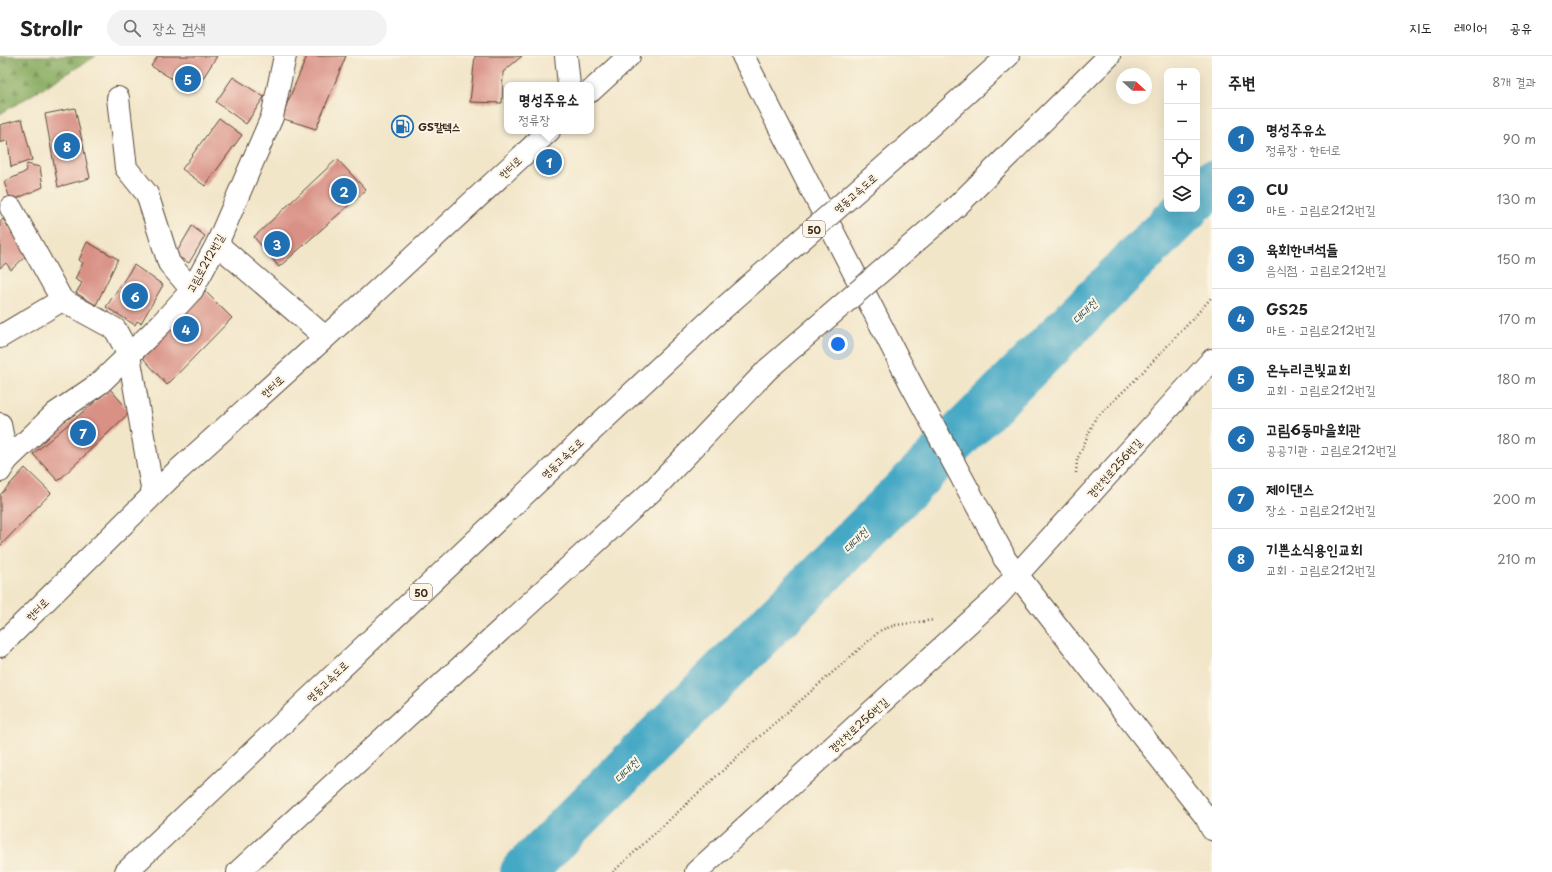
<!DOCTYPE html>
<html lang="ko">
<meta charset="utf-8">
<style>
:root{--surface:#fff;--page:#f2f2f2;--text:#222;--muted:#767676;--line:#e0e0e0;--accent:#1f6fb2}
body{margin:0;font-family:"Playpen Sans","Poor Story",sans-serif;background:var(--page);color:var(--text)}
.controls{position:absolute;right:12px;top:12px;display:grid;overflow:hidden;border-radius:8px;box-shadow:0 4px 16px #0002}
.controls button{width:36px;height:36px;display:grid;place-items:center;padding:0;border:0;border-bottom:1px solid var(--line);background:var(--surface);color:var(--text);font:20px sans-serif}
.compass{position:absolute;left:1116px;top:12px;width:36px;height:36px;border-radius:50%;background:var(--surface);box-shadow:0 4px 16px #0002;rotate:111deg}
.you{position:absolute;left:838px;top:288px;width:14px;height:14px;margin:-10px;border:3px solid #fff;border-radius:50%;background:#1a73e8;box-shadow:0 0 0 6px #1a73e833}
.badge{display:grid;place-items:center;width:26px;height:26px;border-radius:50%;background:var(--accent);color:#fff;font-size:13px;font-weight:700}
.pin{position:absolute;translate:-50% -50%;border:2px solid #fff;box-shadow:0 1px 4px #0006}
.popup{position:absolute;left:504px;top:26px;width:90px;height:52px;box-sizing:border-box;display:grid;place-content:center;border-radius:8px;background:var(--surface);filter:drop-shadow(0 1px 3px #0005);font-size:13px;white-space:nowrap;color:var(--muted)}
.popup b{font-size:15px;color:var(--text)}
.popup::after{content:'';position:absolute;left:50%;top:100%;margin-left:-8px;border:8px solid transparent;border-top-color:var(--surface)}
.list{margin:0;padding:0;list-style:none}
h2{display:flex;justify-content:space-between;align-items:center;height:52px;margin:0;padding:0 16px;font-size:17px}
h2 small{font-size:13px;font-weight:400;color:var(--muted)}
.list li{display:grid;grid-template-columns:26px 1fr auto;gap:12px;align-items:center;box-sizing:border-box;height:60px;padding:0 16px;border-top:1px solid var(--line)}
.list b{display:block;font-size:15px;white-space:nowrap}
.list p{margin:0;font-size:13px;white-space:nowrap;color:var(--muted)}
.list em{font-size:13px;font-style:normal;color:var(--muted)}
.icon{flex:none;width:22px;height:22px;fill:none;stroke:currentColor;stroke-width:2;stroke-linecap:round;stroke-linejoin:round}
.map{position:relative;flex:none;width:1212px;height:816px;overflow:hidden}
header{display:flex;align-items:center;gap:24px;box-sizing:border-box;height:56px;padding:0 20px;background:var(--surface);border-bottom:1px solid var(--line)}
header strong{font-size:19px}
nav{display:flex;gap:22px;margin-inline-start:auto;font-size:14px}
.search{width:280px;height:36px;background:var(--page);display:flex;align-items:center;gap:10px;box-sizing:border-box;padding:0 14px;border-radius:22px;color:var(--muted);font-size:15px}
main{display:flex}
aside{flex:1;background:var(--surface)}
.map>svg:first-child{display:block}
.forest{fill:url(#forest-firs);stroke:#616a3f}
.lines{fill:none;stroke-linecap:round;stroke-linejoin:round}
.river{stroke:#45a8c5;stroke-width:46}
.building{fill:#d99186}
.minor-casing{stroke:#564638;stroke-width:24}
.major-casing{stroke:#564638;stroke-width:24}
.highway-casing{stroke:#564638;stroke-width:24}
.path{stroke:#564638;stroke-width:2.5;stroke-dasharray:1 3;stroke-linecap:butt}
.minor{stroke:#fff;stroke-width:22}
.major{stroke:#fff;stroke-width:22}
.highway{stroke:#fff;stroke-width:22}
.highway-bridge-casing{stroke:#564638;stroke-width:24;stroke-linecap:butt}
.highway-bridge{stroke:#fff;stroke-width:22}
.labels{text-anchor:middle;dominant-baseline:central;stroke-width:4;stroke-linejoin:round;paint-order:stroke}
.shield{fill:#fcf5e5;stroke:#75675a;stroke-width:1}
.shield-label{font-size:10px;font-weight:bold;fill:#3b2a1e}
.poi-label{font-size:11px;font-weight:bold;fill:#3b2a1e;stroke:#fcf5e5;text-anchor:start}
.street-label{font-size:11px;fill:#3b2a1e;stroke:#fcf5e5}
.water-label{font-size:12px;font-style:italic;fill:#3f5c61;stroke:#fcf5e5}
</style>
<header>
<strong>Strollr</strong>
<div class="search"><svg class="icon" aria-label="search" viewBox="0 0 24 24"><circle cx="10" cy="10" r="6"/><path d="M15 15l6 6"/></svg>장소 검색</div>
<nav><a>지도</a><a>레이어</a><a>공유</a></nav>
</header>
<main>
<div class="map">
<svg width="1212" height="816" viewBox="0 0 1212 816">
<defs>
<pattern id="forest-firs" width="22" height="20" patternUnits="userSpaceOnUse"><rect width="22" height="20" fill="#87ab60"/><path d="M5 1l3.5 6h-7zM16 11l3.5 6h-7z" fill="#708b4f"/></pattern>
</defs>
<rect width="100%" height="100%" fill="#fcf5e5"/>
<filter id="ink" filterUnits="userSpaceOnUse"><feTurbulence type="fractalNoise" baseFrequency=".025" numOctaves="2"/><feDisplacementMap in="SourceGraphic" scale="8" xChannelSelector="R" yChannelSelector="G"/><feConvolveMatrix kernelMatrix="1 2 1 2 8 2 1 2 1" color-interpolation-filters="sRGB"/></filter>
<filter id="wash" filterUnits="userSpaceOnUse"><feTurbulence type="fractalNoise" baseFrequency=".012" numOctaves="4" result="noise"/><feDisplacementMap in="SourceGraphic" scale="16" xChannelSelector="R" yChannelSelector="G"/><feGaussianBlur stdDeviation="0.9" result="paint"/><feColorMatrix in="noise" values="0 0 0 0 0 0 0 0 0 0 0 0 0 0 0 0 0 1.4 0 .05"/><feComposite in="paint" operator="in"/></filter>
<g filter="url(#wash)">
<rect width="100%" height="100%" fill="#f2e6c9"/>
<polygon class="forest" points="0,0 96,0 0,58"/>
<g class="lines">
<g class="river">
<polyline points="1197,142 1212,127"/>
<polyline points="523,816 1186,153"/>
</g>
</g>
<g id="blocks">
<g class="building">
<polygon points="158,0 217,0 194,36 151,10"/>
<polygon points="307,0 346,0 316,73 281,62"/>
<polygon points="475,0 522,0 503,16 502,47 470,46"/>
<polygon points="233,21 264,41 246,68 216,46"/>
<polygon points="75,52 90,122 58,131 45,58"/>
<polygon points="219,62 242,79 205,130 182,113"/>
<polygon points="22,63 32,104 11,111 8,84 0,87 0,69"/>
<polygon points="337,103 366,134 279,211 254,181"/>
<polygon points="27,108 40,111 43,131 11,145 4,126 25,116"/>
<polygon points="3,163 28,198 11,214 6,207 0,212 0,166"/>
<polygon points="192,170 205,180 189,207 175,199"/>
<polygon points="87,186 118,203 96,249 76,237 82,227 75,223 83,207 79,204"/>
<polygon points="134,209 163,229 141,267 137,265 135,269 106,251"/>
<polygon points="205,235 232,262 167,329 143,302"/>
<polygon points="110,333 130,356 58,425 33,398"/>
<polygon points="25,412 51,437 0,490 0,439"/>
</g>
</g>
</g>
<g filter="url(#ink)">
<use href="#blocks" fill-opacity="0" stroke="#564638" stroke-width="1"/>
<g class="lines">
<defs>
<g id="minor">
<polyline points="566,0 569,29"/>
<polyline points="743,0 910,326 1003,498 1004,502 1206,761 1212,773"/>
<polyline points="118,42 126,112 147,138 169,207 192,234"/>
<polyline points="11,152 62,244 115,273 129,299 153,438"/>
<polyline points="217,188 325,281"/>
<polyline points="0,281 62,244"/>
<polyline points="0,368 7,404"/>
<polyline points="0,415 7,404 56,357 100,327 160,269 192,234 217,188 272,61 285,0"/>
<polyline points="696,816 996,542 1212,304"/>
</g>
<g id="major">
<polyline points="591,35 629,0"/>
<polyline points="0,590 174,418 371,240 549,75"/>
</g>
<g id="highway">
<polyline points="909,89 1008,0"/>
<polyline points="958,149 1109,0"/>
<polyline points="126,816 584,382 718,257"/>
<polyline points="238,816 655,432 768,313"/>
</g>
</defs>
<use href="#minor" class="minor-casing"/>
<use href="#major" class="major-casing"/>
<use href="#highway" class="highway-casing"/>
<g class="path">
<polyline points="1076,417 1077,404 1095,363 1137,322 1188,268 1212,241"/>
<polyline points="613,816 760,680 881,574 896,569 934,564"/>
</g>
<use href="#minor" class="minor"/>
<use href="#major" class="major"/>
<use href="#highway" class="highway"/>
<defs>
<g id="highway-bridge">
<polyline points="718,257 909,89"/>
<polyline points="768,313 958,149"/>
</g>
</defs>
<use href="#highway-bridge" class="highway-bridge-casing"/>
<use href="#highway-bridge" class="highway-bridge"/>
</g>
</g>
<defs>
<symbol id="fuel-ring" viewBox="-11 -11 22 22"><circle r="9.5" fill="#fcf5e5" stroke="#1f6fb2" stroke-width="1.5"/><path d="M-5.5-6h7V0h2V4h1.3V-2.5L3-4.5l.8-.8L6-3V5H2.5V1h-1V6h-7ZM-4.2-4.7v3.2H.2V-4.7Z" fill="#1f6fb2"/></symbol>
</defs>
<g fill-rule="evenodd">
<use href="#fuel-ring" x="390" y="58" width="25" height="25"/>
</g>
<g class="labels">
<g class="shield">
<rect x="803" y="165" width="22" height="16" rx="3"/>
<rect x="410" y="528" width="22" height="16" rx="3"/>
</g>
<g class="shield-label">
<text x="814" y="173">50</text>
<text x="421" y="536">50</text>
</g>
<g class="poi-label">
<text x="418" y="70">GS칼텍스</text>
</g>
<g class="street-label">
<text transform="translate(510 111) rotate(-43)">한터로</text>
<text transform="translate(855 137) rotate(-41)">영동고속도로</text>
<text transform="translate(205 207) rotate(-61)">고림로212번길</text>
<text transform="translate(272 330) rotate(-42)">한터로</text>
<text transform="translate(562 402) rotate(-43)">영동고속도로</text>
<text transform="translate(1114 412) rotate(-48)">경안천로256번길</text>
<text transform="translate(37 553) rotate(-45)">한터로</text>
<text transform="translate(327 625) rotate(-44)">영동고속도로</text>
<text transform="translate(858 669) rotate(-42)">경안천로256번길</text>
</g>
<g class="water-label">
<text transform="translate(1084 255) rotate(-45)">대대천</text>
<text transform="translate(855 484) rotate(-45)">대대천</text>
<text transform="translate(626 714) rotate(-45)">대대천</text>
</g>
</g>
</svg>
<div class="controls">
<button>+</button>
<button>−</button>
<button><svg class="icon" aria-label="locate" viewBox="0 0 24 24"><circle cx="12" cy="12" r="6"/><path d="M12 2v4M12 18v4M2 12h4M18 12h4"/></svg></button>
<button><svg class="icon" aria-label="layers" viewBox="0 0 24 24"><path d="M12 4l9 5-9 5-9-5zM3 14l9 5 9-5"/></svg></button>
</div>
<svg class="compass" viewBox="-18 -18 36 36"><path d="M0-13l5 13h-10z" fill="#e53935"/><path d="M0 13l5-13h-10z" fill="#767676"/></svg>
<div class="you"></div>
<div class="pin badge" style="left:549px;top:106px">1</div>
<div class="popup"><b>명성주유소</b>정류장</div>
<div class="pin badge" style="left:344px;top:135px">2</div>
<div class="pin badge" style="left:277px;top:188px">3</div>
<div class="pin badge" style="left:186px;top:273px">4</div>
<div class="pin badge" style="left:188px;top:23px">5</div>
<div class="pin badge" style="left:135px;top:240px">6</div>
<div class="pin badge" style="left:83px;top:377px">7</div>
<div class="pin badge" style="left:67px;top:90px">8</div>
</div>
<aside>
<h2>주변<small>8개 결과</small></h2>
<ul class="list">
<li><span class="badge">1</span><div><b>명성주유소</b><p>정류장 · 한터로</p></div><em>90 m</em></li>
<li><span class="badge">2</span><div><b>CU</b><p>마트 · 고림로212번길</p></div><em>130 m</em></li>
<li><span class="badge">3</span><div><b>육회한녀석들</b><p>음식점 · 고림로212번길</p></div><em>150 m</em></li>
<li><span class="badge">4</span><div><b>GS25</b><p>마트 · 고림로212번길</p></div><em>170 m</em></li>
<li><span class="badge">5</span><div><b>온누리큰빛교회</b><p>교회 · 고림로212번길</p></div><em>180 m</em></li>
<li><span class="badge">6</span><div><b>고림6동마을회관</b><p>공공기관 · 고림로212번길</p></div><em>180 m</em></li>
<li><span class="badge">7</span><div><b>제이댄스</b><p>장소 · 고림로212번길</p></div><em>200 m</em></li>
<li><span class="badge">8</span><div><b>기쁜소식용인교회</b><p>교회 · 고림로212번길</p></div><em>210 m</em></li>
</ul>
</aside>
</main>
